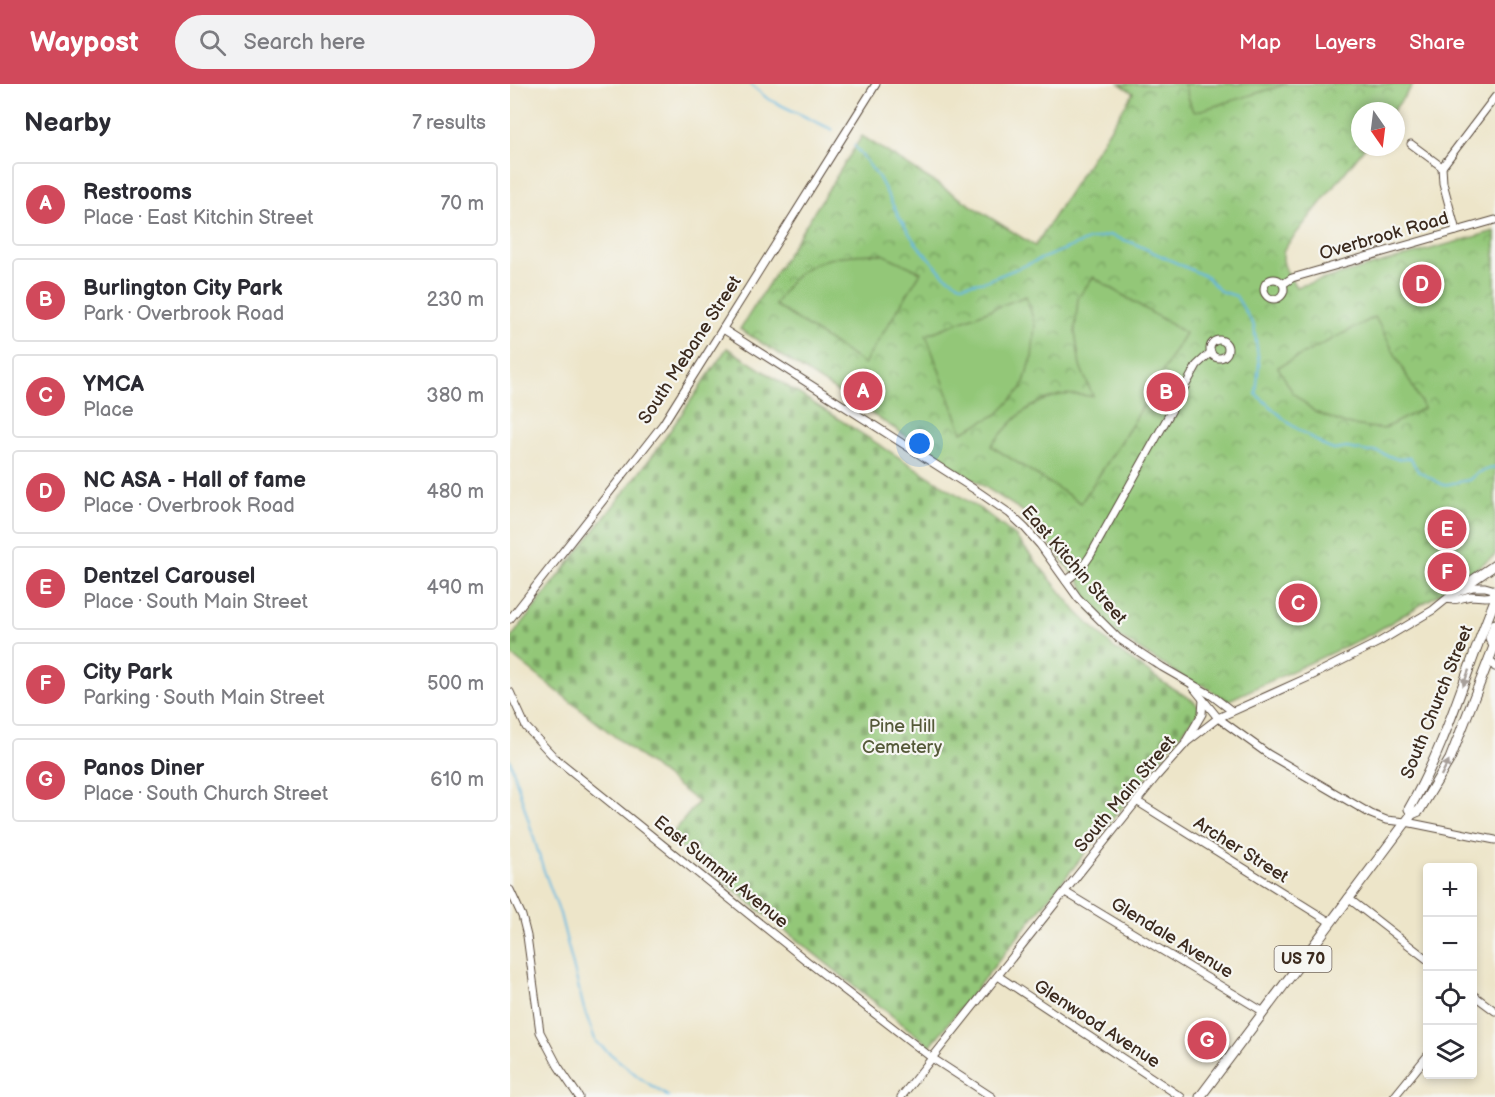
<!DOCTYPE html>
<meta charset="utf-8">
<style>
:root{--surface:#fff;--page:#f2f2f3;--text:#2b2b33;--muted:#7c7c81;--line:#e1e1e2;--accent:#d1495b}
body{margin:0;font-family:"Balsamiq Sans",sans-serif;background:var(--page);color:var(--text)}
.controls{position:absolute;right:18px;bottom:18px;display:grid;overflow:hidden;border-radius:6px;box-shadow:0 3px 9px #0003}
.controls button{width:54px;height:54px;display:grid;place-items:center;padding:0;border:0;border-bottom:2px solid var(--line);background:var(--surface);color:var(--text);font:30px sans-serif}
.compass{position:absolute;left:841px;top:18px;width:54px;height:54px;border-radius:50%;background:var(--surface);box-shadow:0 3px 9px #0003;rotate:166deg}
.you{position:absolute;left:410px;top:360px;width:21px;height:21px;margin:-15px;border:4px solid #fff;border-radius:50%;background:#1a73e8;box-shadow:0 0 0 9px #1a73e833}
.badge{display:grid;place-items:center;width:39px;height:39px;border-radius:50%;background:var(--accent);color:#fff;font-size:20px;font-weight:700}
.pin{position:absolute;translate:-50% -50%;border:3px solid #fff;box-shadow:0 2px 6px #0006}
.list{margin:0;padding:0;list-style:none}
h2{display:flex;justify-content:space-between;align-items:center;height:78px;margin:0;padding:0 24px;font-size:26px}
h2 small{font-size:20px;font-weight:400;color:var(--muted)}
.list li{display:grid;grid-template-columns:39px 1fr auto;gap:18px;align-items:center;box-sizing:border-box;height:84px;margin:0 12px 12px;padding:0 12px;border:2px solid var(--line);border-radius:6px}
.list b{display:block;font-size:22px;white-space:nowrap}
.list p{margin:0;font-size:20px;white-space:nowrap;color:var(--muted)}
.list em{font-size:20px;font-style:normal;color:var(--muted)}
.icon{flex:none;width:33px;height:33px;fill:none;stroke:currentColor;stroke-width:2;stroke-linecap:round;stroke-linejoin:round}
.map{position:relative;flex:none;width:985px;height:1013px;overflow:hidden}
header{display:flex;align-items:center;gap:36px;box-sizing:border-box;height:84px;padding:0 30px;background:var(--accent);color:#fff}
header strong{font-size:28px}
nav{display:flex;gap:33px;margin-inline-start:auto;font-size:21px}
.search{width:420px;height:54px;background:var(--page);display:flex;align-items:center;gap:15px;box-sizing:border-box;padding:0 21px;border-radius:33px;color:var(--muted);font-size:22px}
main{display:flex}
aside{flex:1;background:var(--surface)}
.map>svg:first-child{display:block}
.cemetery{fill:url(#cemetery-stones);stroke:#67784b;stroke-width:1.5}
.park{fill:url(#park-crowns);stroke:#67784b;stroke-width:1.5}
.garden{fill:#93c778;stroke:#67784b;stroke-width:1.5}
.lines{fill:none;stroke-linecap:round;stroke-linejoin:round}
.stream{stroke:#66b9e2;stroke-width:2}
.minor-casing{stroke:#564638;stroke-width:9}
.major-casing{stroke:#564638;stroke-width:11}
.minor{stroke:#fff;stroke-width:7}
.major{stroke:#fff;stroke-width:9}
.oneway{fill:#a79f9a}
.labels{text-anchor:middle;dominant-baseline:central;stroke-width:4.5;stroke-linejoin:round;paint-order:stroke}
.shield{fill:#f6f6f2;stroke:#73675e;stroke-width:1.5}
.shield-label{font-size:16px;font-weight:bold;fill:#3b2a1e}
.street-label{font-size:18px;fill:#3b2a1e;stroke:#f6f6f2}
.park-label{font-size:18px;fill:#555939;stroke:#f6f6f2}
</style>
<header>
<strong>Waypost</strong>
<div class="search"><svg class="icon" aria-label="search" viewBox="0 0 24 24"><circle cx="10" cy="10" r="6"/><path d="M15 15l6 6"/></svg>Search here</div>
<nav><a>Map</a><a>Layers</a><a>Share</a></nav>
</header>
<main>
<aside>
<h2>Nearby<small>7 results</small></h2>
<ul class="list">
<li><span class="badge">A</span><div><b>Restrooms</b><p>Place · East Kitchin Street</p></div><em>70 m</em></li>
<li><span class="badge">B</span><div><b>Burlington City Park</b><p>Park · Overbrook Road</p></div><em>230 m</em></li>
<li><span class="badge">C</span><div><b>YMCA</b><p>Place</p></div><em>380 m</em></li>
<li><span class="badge">D</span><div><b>NC ASA - Hall of fame</b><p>Place · Overbrook Road</p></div><em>480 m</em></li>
<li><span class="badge">E</span><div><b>Dentzel Carousel</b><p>Place · South Main Street</p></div><em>490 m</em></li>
<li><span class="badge">F</span><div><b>City Park</b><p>Parking · South Main Street</p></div><em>500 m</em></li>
<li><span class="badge">G</span><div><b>Panos Diner</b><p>Place · South Church Street</p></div><em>610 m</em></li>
</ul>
</aside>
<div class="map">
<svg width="985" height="1013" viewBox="0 0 985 1013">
<defs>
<pattern id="cemetery-stones" width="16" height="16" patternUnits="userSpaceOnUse" patternTransform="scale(1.5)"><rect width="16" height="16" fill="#93c778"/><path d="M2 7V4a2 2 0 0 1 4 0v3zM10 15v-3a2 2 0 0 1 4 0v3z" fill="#79a262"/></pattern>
<pattern id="park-crowns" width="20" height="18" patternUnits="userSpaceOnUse" patternTransform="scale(1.5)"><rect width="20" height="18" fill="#93c778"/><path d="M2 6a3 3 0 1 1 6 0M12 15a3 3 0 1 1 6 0" fill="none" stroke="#79a262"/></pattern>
</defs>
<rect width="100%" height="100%" fill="#f6f6f2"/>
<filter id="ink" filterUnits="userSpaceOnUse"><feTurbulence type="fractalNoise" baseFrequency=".0167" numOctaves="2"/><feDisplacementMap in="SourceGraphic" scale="12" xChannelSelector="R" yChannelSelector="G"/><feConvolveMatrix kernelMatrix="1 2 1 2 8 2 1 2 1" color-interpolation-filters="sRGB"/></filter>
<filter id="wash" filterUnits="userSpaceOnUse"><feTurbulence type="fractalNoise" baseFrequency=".008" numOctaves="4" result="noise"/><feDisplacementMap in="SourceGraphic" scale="24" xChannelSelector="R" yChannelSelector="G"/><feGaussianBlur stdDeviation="1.35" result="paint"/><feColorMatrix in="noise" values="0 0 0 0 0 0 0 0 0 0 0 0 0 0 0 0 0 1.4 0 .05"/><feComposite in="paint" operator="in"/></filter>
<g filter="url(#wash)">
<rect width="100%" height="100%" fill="#ede5c9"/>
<polygon class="cemetery" points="217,264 475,428 505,452 567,528 604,564 657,601 684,617 689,623 687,630 420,962 159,754 188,718 0,570 0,555 146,367"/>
<path class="park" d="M610 0H904L883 27H850V63H855L774 165C770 180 778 190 786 203L985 147V471L932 508 862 550 717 617 693 601 684 600 608 552 578 525 573 502 514 428 230 245 352 52 525 162 623 9Z"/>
<g class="garden">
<polygon points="674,0 777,0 685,28 682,25"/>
<path d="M372 170 411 188 354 280 265 221C271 212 278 198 287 191 310 171 343 170 372 170Z"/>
<path d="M583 193 675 249 623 339 571 419 481 362C503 336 515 320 550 311 560 309 573 312 583 312L570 282 565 247 568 214Z"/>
<polygon points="516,212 525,241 522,274 512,304 488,330 452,348 416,251"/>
<polygon points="865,233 914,324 873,345 835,340 805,328 783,309 768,283"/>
</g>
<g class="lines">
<g class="stream">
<polyline points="240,0 258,15 323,46"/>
<polyline points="344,61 369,94 388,131 404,157 433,190 451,201 476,197 578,156 599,151 623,159 697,193 710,207 726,212 744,242 749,280 746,310 780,340 816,363 824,366 837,364 859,368 865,367 887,375 900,374 908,387 933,401 959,396 967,389 985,383"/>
<polyline points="0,676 33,784 50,830 74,925 86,958 130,994 159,1013"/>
</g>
</g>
</g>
<g filter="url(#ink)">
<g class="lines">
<defs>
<g id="minor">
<polyline points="901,60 932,83"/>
<polyline points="946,147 933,99 932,83 985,13"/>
<circle cx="764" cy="205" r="10"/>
<polyline points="773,200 782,194 985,136"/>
<polyline points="213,245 467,407 499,429 515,444 530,461 568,514 608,554 652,583 701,611 722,627"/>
<circle cx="709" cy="265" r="9"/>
<polyline points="556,497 571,485 580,472 687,281 701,268"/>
<polyline points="0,535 153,340 366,0"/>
<polyline points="979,574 985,583"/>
<polyline points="683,603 708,634 758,670 861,730 876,736 896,738 985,756"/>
<polyline points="0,608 16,643 44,673 298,878 422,974 482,1013"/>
<polyline points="676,657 692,630 693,616"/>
<polyline points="628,718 820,838"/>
<polyline points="0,806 12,832 17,852 30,948 48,982 69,1013"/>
<polyline points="555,808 754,928"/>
<polyline points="838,814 918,876"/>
<polyline points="488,892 671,1013"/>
<polyline points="962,910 985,927"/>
<path d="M391 1013 646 693 677 658 708 634 799 593 869 558 923 526 944 509 963 503H975L982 505 985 511C977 515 969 512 961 512 952 513 945 518 937 515"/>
<polyline points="884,1013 918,971"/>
</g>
<g id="major">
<polyline points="944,509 985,481"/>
<polyline points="984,562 980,554 985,540"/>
<path d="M902 730 899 725C937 659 956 586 985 516"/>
<polyline points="690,1013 896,738 902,730 909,727 940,675 985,560"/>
</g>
</defs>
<use href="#minor" class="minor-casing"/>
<use href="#major" class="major-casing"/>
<use href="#minor" class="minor"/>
<use href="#major" class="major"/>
</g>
<defs><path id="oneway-solid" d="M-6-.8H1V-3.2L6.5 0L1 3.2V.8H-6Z" transform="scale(1.5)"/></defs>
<g class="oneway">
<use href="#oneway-solid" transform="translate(956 594) rotate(110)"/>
<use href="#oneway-solid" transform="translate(935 684) rotate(-63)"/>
</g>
</g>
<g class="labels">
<rect class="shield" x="764.5" y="862" width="57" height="26" rx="4.5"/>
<g class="shield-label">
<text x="793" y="875">US 70</text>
</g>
<g class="street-label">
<text transform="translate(874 152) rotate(-16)">Overbrook Road</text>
<text transform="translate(180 266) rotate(-57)">South Mebane Street</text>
<text transform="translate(564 481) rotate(49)">East Kitchin Street</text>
<text transform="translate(927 618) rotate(-68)">South Church Street</text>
<text transform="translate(615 710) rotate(-50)">South Main Street</text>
<text transform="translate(731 766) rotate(32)">Archer Street</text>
<text transform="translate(211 788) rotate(39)">East Summit Avenue</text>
<text transform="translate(662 854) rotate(31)">Glendale Avenue</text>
<text transform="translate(587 940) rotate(33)">Glenwood Avenue</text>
</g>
<g class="park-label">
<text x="392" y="642">Pine Hill<tspan x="392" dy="21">Cemetery</tspan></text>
</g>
</g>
</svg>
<div class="controls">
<button>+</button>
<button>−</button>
<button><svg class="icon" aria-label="locate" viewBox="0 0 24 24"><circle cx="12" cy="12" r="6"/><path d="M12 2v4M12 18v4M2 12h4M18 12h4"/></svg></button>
<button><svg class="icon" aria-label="layers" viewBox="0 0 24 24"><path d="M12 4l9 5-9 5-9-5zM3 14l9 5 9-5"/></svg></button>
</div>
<svg class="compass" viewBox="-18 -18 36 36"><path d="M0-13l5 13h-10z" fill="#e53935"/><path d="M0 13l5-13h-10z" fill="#7c7c81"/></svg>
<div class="you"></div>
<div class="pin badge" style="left:353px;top:307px">A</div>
<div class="pin badge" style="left:656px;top:308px">B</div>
<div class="pin badge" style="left:788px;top:519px">C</div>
<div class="pin badge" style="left:912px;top:200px">D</div>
<div class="pin badge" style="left:937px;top:445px">E</div>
<div class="pin badge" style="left:937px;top:488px">F</div>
<div class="pin badge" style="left:697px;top:956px">G</div>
</div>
</main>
